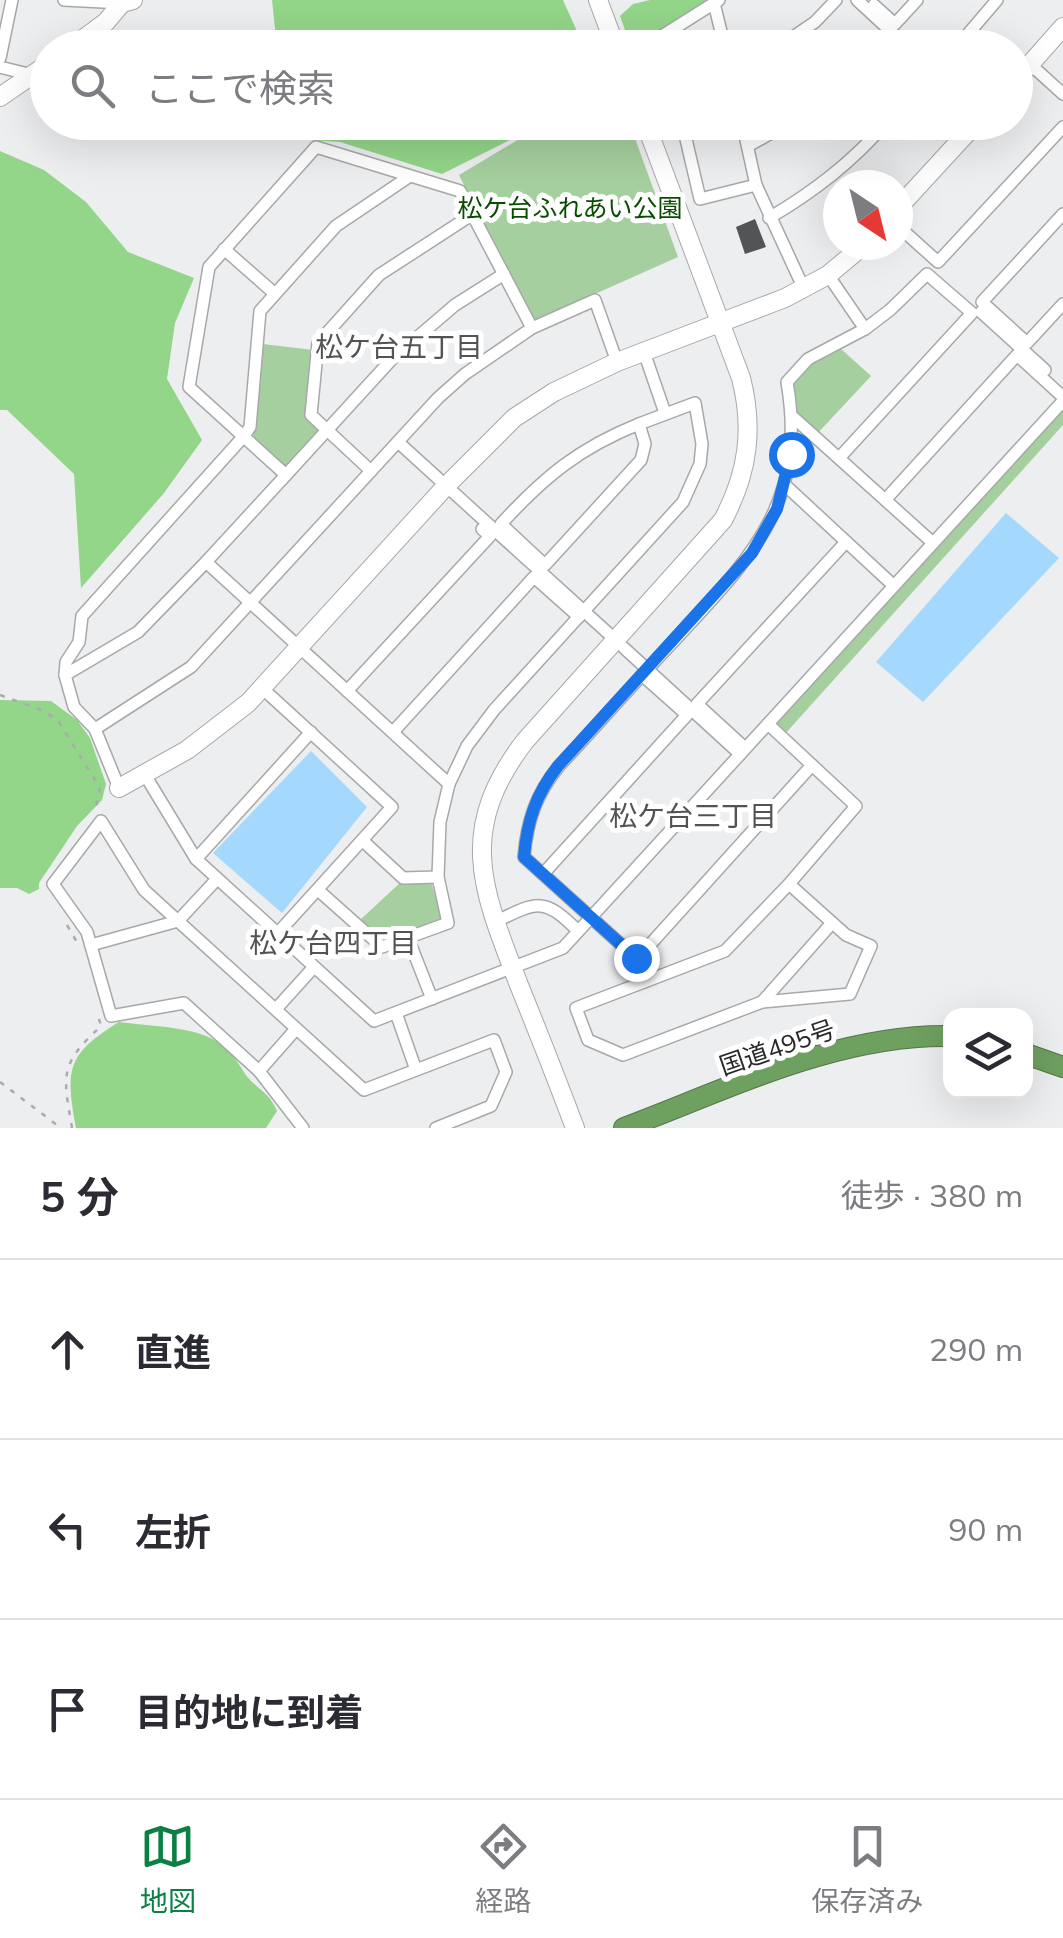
<!DOCTYPE html>
<html lang="ja">
<meta charset="utf-8">
<style>
:root{--surface:#fff;--page:#f7f7f7;--text:#2b2b33;--muted:#7c7c81;--line:#e1e1e2;--accent:#0b8043}
body{margin:0;font-family:Mulish,"Noto Sans JP",sans-serif;background:var(--page);color:var(--text)}
.controls{position:absolute;right:30px;bottom:30px;display:grid;overflow:hidden;border-radius:20px;box-shadow:0 10px 40px #0002}
.controls button{width:90px;height:90px;display:grid;place-items:center;padding:0;border:0;border-bottom:2px solid var(--line);background:var(--surface);color:var(--text);font:50px sans-serif}
.compass{position:absolute;left:823px;top:170px;width:90px;height:90px;border-radius:50%;background:var(--surface);box-shadow:0 10px 40px #0002;rotate:145deg}
.stop{position:absolute;width:30px;height:30px;margin:-22px;border:8px solid #1a73e8;border-radius:50%;background:#fff}
.stop.end{background:#1a73e8;border-color:#fff;box-shadow:0 2px 10px #0008}
.list{margin:0;padding:0;list-style:none}
h2{display:flex;justify-content:space-between;align-items:center;height:130px;margin:0;padding:0 40px;font-size:42px}
h2 small{font-size:32px;font-weight:400;color:var(--muted)}
.list li{display:grid;grid-template-columns:65px 1fr auto;gap:30px;align-items:center;box-sizing:border-box;height:180px;padding:0 40px;border-top:2px solid var(--line)}
.list b{display:block;font-size:38px;white-space:nowrap}
.list em{font-size:32px;font-style:normal;color:var(--muted)}
.icon{flex:none;width:55px;height:55px;fill:none;stroke:currentColor;stroke-width:2;stroke-linecap:round;stroke-linejoin:round}
.map{position:relative;flex:none;width:1063px;height:1128px;overflow:hidden}
.search{position:absolute;background:var(--surface);box-shadow:0 10px 40px #0002;left:30px;right:30px;top:30px;height:110px;display:flex;align-items:center;gap:25px;box-sizing:border-box;padding:0 35px;border-radius:55px;color:var(--muted);font-size:38px}
.sheet{height:670px;background:var(--surface)}
nav{display:flex;justify-content:space-around;align-items:center;box-sizing:border-box;height:140px;border-top:2px solid var(--line);background:var(--surface);font-size:28px;color:var(--muted)}
nav a{display:grid;justify-items:center;gap:5px}
nav .on{color:var(--accent)}
.map>svg:first-child{display:block}
.green{fill:#a5cf9e}
.forest{fill:#93d589}
.water{fill:#a4d9fd}
.building{fill:#525455}
.lines{fill:none;stroke-linecap:round;stroke-linejoin:round}
.street-casing{stroke:#a7a8a9;stroke-width:14}
.secondary-casing{stroke:#a7a8a9;stroke-width:20}
.highway-casing{stroke:#56764c;stroke-width:22}
.path{stroke:#aaabad;stroke-width:2.5;stroke-dasharray:5 8;stroke-linecap:butt}
.street{stroke:#fff;stroke-width:11}
.secondary{stroke:#fff;stroke-width:18}
.highway{stroke:#6ea05f;stroke-width:20}
.route{stroke:#1a73e8;stroke-width:12}
.labels{text-anchor:middle;dominant-baseline:central;stroke-width:10;stroke-linejoin:round;paint-order:stroke}
.park-label{font-size:25px;fill:#084d00;stroke:#fff}
.street-label{font-size:25px;fill:#282829;stroke:#fff}
.neighbourhood-label{font-size:28px;fill:#525354;stroke:#fff}
</style>
<div class="map">
<svg width="1063" height="1128" viewBox="0 0 1063 1128">
<rect width="100%" height="100%" fill="#edeef0"/>
<g class="green">
<polygon points="546,123 598,123 632,130 678,257 532,322 459,175"/>
<polygon points="263,344 313,350 307,417 320,431 286,470 253,439"/>
<polygon points="840,348 871,376 816,435 795,417 789,383 810,361"/>
<polygon points="1063,406 1063,425 784,735 774,724"/>
<polygon points="401,882 431,882 442,917 439,921 387,941 360,920"/>
</g>
<g class="forest">
<polygon points="272,0 563,0 584,47 277,47"/>
<polygon points="650,0 707,0 658,38 657,47 645,47 625,30 620,16 633,4"/>
<polygon points="284,122 537,122 537,123 514,138 442,174 340,142 310,140 278,132"/>
<polygon points="0,151 44,170 86,202 128,252 194,278 175,323 167,379 202,440 164,493 81,588 74,474 7,410 0,410"/>
<polygon points="0,700 51,701 77,720 90,738 106,784 102,800 77,826 39,883 39,889 29,894 17,888 0,888"/>
<path d="M119 1022C152 1027 202 1025 227 1049 237 1058 242 1072 251 1081 263 1092 270 1095 277 1111L266 1128H76C65 1069 67 1054 119 1022Z"/>
</g>
<g class="water">
<polygon points="1006,513 1059,558 923,702 876,662"/>
<polygon points="311,751 367,807 282,913 213,853"/>
</g>
<polygon class="building" points="755,219 766,247 745,254 736,227"/>
<g class="lines">
<defs>
<g id="street">
<polyline points="64,0 122,3"/>
<polyline points="857,0 909,48"/>
<polyline points="714,3 725,48"/>
<polyline points="874,5 895,24 917,0"/>
<polyline points="665,48 662,36 719,0"/>
<polyline points="777,48 815,22 836,0"/>
<polyline points="875,48 886,36 896,46"/>
<polyline points="956,48 997,0"/>
<polyline points="0,58 12,0"/>
<polyline points="1030,64 1063,94"/>
<polyline points="0,67 32,75"/>
<polyline points="682,122 700,199 756,185"/>
<polyline points="742,122 756,185 804,289"/>
<polyline points="748,146 791,122"/>
<polyline points="1063,214 982,302 1027,343 1063,304"/>
<path d="M769 218C815 191 852 162 887 122"/>
<polyline points="898,226 938,262 1063,127"/>
<polyline points="224,249 274,293"/>
<polyline points="504,274 455,305 392,359 286,475 189,387 209,267 316,147 460,191 532,328"/>
<polyline points="828,275 865,329"/>
<polyline points="981,312 1045,370"/>
<polyline points="644,352 665,413"/>
<polyline points="793,417 933,543"/>
<path d="M639 424 645 444 641 460 545 565 501 524C544 477 579 448 639 424Z"/>
<polyline points="398,442 609,634"/>
<polyline points="371,471 311,415 318,343 379,275 473,214"/>
<polyline points="286,475 206,562 449,784"/>
<polyline points="785,485 894,586"/>
<polyline points="886,499 1017,355 1063,397"/>
<polyline points="624,648 740,754"/>
<polyline points="65,675 138,632 206,562"/>
<polyline points="262,688 392,807 277,934"/>
<polyline points="347,691 490,536 482,529"/>
<polyline points="768,724 856,806 789,884 725,951 576,1008 588,1040 623,1055 762,1002 850,994 871,946 846,935 789,884"/>
<polyline points="95,729 191,667 438,398 465,374 532,328 595,300 617,362"/>
<polyline points="393,732 534,577 579,617"/>
<polyline points="745,748 697,704 846,542"/>
<polyline points="145,775 196,859 374,1021 563,948 1063,401"/>
<polyline points="119,788 95,729 74,707 65,675 66,662 79,642 82,616 244,436 250,427 260,311 336,226 410,176"/>
<polyline points="363,841 403,878 438,877"/>
<polyline points="196,859 311,732"/>
<polyline points="543,874 687,715 642,675"/>
<polyline points="217,879 178,921 364,1090 494,1040 506,1072 491,1106 436,1128"/>
<polyline points="318,890 382,947 448,923 438,877 440,822 449,784 467,746 494,710 683,502 700,464 702,444 695,403 639,424"/>
<polyline points="178,921 144,890 101,821 53,884 87,932 111,1016 184,1003 259,1071 303,1128"/>
<path d="M495 922C538 901 544 897 578 931"/>
<polyline points="408,938 432,999"/>
<polyline points="91,945 178,921"/>
<polyline points="637,959 812,765"/>
<path d="M644 982 637 959 524 857C527 821 536 794 559 766 597 725 634 683 673 642 749 559 808 505 787 382L808 359 865 329 890 310 927 274 972 313 840 457"/>
<polyline points="762,1002 832,923"/>
<polyline points="276,1009 313,968"/>
<polyline points="396,1013 416,1070"/>
<polyline points="259,1071 296,1029"/>
</g>
<g id="secondary">
<polyline points="598,0 616,48"/>
<polyline points="71,48 106,22 122,3 133,0"/>
<polyline points="1016,80 1063,27"/>
<polyline points="0,97 48,64"/>
<polyline points="898,208 977,122"/>
<polyline points="119,788 187,750 248,703 446,486 514,418 554,392 617,362 785,298 828,275 864,245"/>
<path d="M575 1128C557 1080 538 1032 519 985 482 889 456 831 525 741L723 520C748 473 754 429 741 378L645 122"/>
</g>
<g id="highway">
<polyline points="1026,1054 1063,1067"/>
<path d="M624 1128C728 1089 837 1034 950 1036"/>
</g>
</defs>
<use href="#street" class="street-casing"/>
<use href="#secondary" class="secondary-casing"/>
<use href="#highway" class="highway-casing"/>
<g class="path">
<polyline points="0,695 41,710 57,719 100,788 95,812"/>
<polyline points="67,925 78,944"/>
<polyline points="0,1082 61,1128"/>
<path d="M72 1128C63 1074 59 1065 101 1026L99 1019"/>
</g>
<use href="#street" class="street"/>
<use href="#secondary" class="secondary"/>
<use href="#highway" class="highway"/>
</g>
<g class="lines">
<path class="route" d="M636 958 524 857C527 821 536 794 558 766L752 553 777 509 791 454"/>
</g>
<g class="labels">
<g class="park-label">
<text x="570" y="207">松ケ台ふれあい公園</text>
</g>
<g class="street-label">
<text transform="translate(777 1047) rotate(-19)">国道495号</text>
</g>
<g class="neighbourhood-label">
<text x="399" y="346">松ケ台五丁目</text>
<text x="693" y="815">松ケ台三丁目</text>
<text x="333" y="942">松ケ台四丁目</text>
</g>
</g>
</svg>
<div class="controls">
<button><svg class="icon" aria-label="layers" viewBox="0 0 24 24"><path d="M12 4l9 5-9 5-9-5zM3 14l9 5 9-5"/></svg></button>
</div>
<svg class="compass" viewBox="-18 -18 36 36"><path d="M0-13l5 13h-10z" fill="#e53935"/><path d="M0 13l5-13h-10z" fill="#7c7c81"/></svg>
<div class="stop" style="left:791px;top:454px"></div>
<div class="stop end" style="left:636px;top:958px"></div>
<div class="search"><svg class="icon" aria-label="search" viewBox="0 0 24 24"><circle cx="10" cy="10" r="6"/><path d="M15 15l6 6"/></svg>ここで検索</div>
</div>
<section class="sheet">
<h2>5 分<small>徒歩 · 380 m</small></h2>
<ul class="list">
<li><svg class="icon" aria-label="ahead" viewBox="0 0 24 24"><path d="M12 20V5M6 11l6-6 6 6"/></svg><div><b>直進</b></div><em>290 m</em></li>
<li><svg class="icon" aria-label="left" viewBox="0 0 24 24"><path d="M17 20v-9H6M10 6l-5 5 5 5"/></svg><div><b>左折</b></div><em>90 m</em></li>
<li><svg class="icon" aria-label="arrive" viewBox="0 0 24 24"><path d="M6 21V4h12l-3 4 3 4H6"/></svg><div><b>目的地に到着</b></div></li>
</ul>
</section>
<nav>
<a class="on"><svg class="icon" aria-label="map" viewBox="0 0 24 24"><path d="M3 6l6-2 6 2 6-2v14l-6 2-6-2-6 2zM9 4v14M15 6v14"/></svg>地図</a>
<a><svg class="icon" aria-label="directions" viewBox="0 0 24 24"><path d="M12 3l9 9-9 9-9-9zM9 14v-3h6M13 9l2 2-2 2"/></svg>経路</a>
<a><svg class="icon" aria-label="saved" viewBox="0 0 24 24"><path d="M7 4h10v16l-5-4-5 4z"/></svg>保存済み</a>
</nav>
